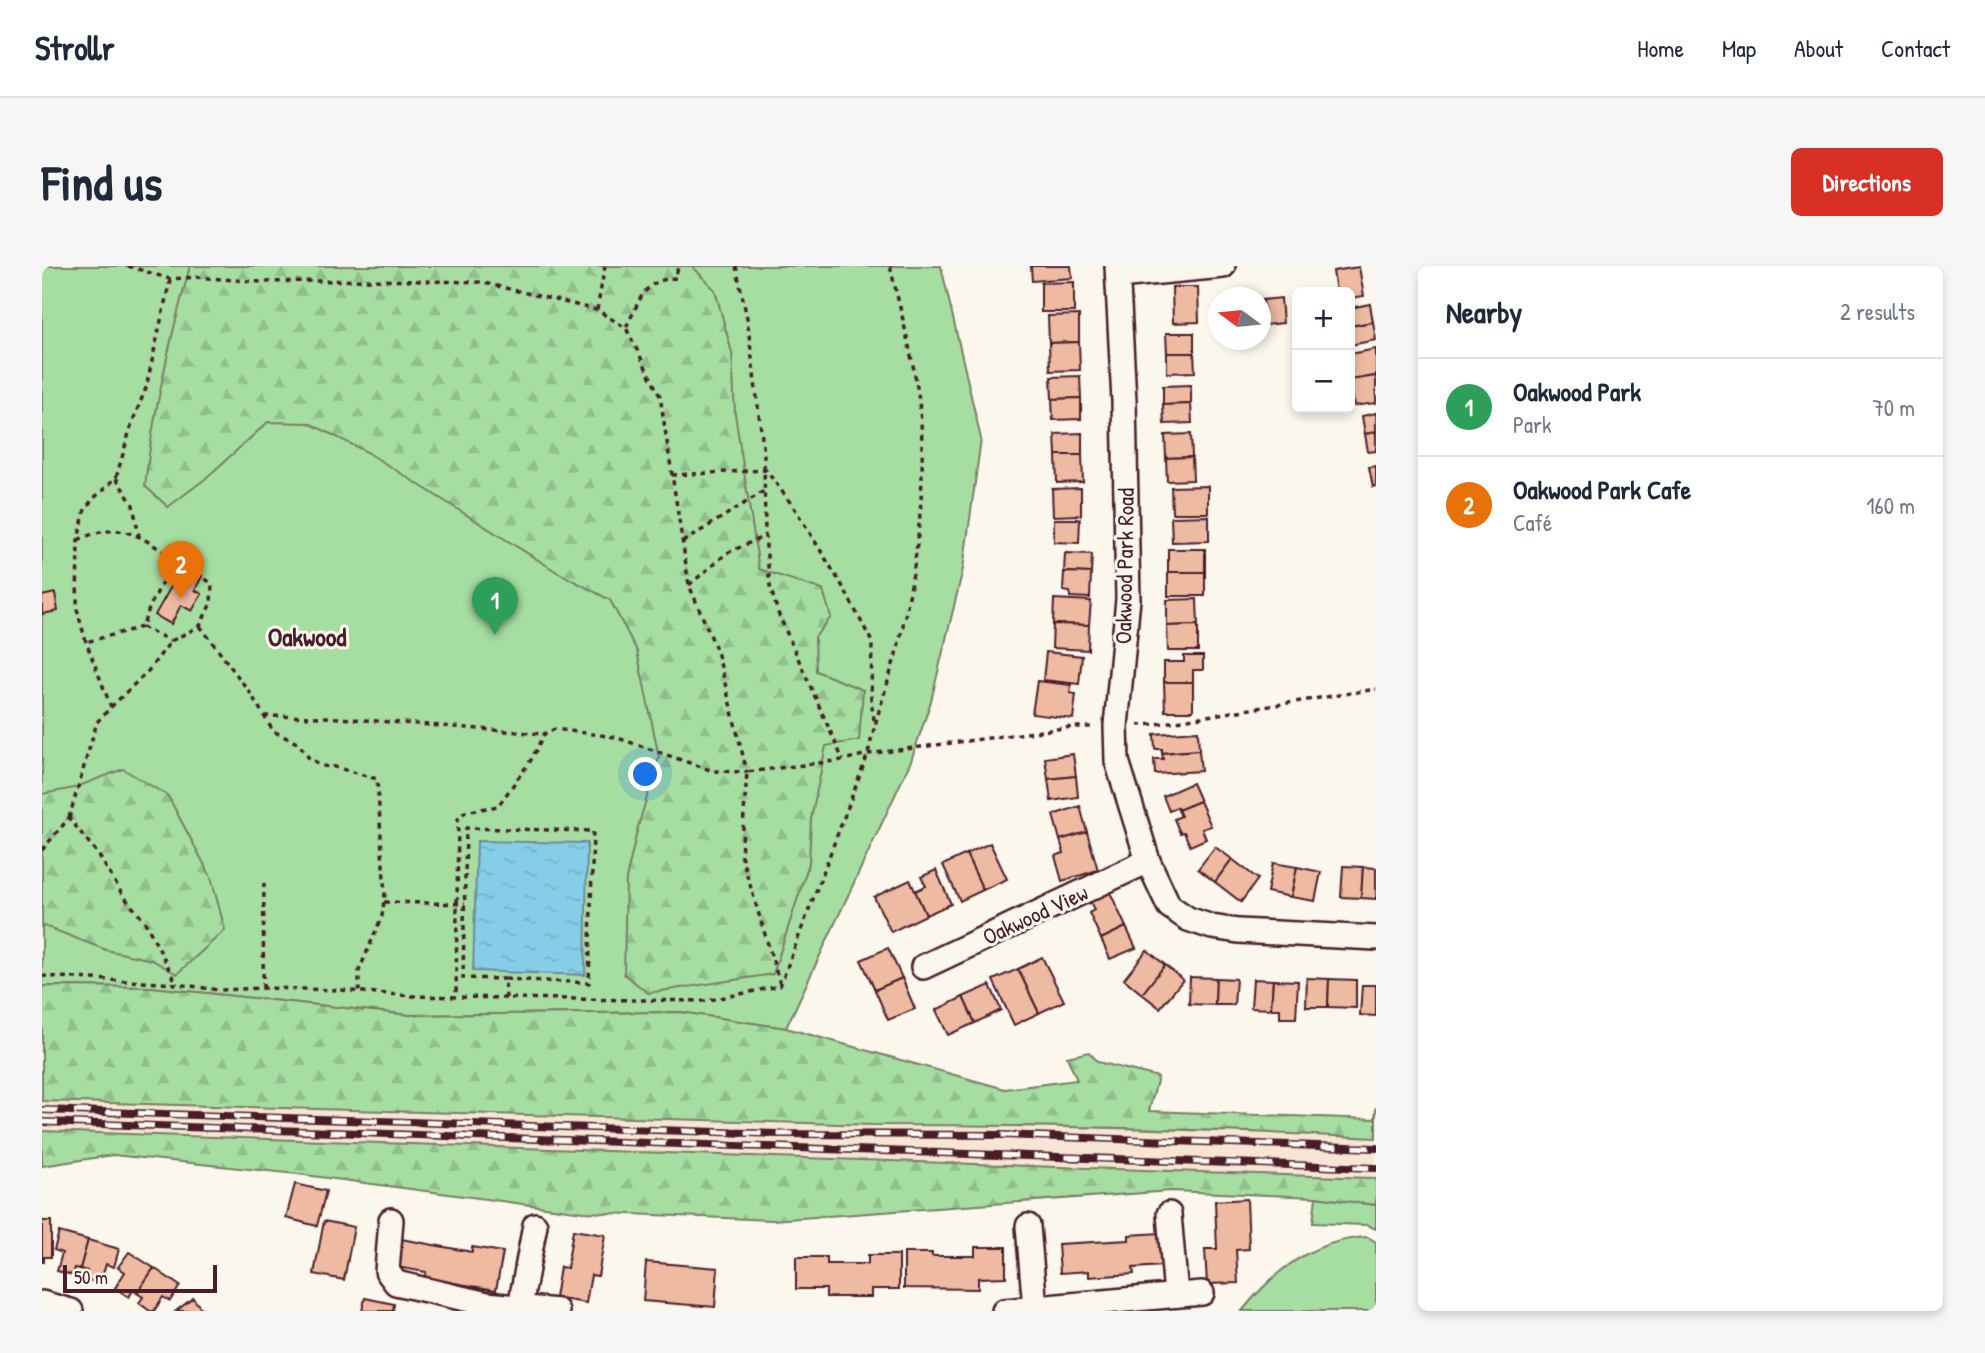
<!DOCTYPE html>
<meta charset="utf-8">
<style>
:root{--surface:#fff;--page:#f6f6f7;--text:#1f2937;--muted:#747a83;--line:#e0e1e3;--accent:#d93025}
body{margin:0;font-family:"Patrick Hand",sans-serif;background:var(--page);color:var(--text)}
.controls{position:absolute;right:21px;top:21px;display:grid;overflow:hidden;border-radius:10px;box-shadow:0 4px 10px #0003}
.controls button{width:63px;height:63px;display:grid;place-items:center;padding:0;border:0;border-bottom:2px solid var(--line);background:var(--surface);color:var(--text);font:35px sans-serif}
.compass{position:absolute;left:1166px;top:21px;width:63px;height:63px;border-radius:50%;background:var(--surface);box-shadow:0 4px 10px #0003;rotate:285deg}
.scale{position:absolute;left:21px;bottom:18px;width:154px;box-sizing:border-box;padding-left:7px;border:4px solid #4a1f2b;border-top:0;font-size:19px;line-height:24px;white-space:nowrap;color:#4a1f2b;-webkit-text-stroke:5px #fbf7ec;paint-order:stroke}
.you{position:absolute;left:604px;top:509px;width:24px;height:24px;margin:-18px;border:5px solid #fff;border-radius:50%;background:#1a73e8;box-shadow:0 0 0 10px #1a73e833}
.badge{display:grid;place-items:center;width:46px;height:46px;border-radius:50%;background:var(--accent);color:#fff;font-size:23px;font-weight:700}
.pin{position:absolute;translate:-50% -58px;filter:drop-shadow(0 2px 4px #0008)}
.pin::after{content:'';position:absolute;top:37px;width:24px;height:21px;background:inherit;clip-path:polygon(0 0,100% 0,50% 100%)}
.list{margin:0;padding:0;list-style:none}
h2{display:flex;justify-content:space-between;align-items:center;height:91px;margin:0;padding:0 28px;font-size:30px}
h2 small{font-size:23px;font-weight:400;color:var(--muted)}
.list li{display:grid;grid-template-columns:46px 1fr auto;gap:21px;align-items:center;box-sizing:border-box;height:98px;padding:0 28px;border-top:2px solid var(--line)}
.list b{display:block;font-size:26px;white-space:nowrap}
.list p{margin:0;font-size:23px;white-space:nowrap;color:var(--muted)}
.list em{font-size:23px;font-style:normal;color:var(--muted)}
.map{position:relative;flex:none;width:1334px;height:1045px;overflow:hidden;border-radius:10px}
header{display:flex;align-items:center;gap:42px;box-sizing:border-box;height:98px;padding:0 35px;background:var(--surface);border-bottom:2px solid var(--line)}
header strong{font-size:33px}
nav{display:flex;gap:38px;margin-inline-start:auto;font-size:24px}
.intro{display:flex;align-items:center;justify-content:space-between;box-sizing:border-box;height:168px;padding:0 42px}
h1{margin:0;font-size:49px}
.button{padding:18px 32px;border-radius:10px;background:var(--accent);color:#fff;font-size:24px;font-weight:700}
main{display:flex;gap:42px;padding:0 42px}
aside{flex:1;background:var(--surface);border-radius:10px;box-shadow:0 4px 10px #0003}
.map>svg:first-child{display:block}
.built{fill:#f7e5d6}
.green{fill:#a6dea2;stroke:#787e66;stroke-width:2}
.forest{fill:url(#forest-firs);stroke:#787e66;stroke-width:2}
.water{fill:url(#water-ripples);stroke:#6e889c;stroke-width:2}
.building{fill:#efbaa2;stroke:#4a1f2b;stroke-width:2}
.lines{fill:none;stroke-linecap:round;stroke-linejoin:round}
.minor-casing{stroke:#4a1f2b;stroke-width:28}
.path{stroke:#4a1f2b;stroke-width:3.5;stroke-dasharray:5 5;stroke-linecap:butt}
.minor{stroke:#fbf7ec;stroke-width:23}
.rail-casing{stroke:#4a1f2b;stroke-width:8}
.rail{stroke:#fbf7ec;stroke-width:5;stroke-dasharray:16;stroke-linecap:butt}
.labels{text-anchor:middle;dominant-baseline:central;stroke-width:6;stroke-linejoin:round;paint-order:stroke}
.street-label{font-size:23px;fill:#4a1f2b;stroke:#fbf7ec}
.quarter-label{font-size:26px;font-weight:bold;fill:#4a1f2b;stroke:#fbf7ec}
</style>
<header>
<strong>Strollr</strong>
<nav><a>Home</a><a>Map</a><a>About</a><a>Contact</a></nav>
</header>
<div class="intro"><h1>Find us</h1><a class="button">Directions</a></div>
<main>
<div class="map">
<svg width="1334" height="1045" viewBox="0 0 1334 1045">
<defs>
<pattern id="forest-firs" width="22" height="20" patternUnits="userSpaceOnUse" patternTransform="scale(1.75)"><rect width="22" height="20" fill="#a6dea2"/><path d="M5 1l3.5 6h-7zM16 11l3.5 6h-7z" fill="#90be8c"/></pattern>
<pattern id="water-ripples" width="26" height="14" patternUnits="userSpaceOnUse" patternTransform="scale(1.75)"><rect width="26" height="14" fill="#86cee7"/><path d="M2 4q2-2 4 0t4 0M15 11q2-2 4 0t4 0" fill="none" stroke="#75b0c6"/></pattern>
</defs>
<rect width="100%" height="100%" fill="#fbf7ec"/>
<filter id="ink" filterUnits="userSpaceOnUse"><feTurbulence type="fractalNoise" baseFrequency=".0143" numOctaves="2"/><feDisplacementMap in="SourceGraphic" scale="14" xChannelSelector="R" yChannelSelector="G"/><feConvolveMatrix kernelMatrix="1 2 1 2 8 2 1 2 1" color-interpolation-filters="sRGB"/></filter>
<g filter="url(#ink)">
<polygon class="built" points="0,835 715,857 1212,865 1334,872 1334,912 0,865"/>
<g class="green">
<polygon points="0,0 899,0 939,173 921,303 889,435 869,495 744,762 638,746 367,749 109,721 0,720"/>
<polygon points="1274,931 1334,939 1334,963 1325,959 1271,957"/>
<path d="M1326 971 1334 976V1045H1200C1234 1003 1271 974 1326 971Z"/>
</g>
<g class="forest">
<path d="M148 0H650L673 24 690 87 693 148 717 303 781 324 789 351 773 371 774 405 821 424 817 474 784 480 769 553 767 597 731 708 606 727 582 708 584 613 596 561 617 491 595 385 568 334 515 306 325 186 267 157 226 156 163 213 126 241 103 220C111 145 128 73 148 0Z"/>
<polygon points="81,503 126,530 169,611 183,664 135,708 110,694 64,684 0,659 0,528 32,522"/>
<path d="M0 720 109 721 367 749 638 746 744 762 963 823 1035 814 1025 791 1047 786 1056 796 1116 811 1107 845 1333 853 1334 841V872C1167 863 999 859 832 859L0 835Z"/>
<polygon points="0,865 1329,912 1334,912 1334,939 1274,931 1129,925 731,954 541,946 255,908 71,889 0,900"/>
</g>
<polygon class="water" points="435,575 545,577 543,709 431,705"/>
<g class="building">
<polygon points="989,0 1029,0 1030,12 990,15"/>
<polygon points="1317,1 1322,30 1308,32 1308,26 1294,26 1291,5"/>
<polygon points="1032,16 1032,46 999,46 999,17"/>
<polygon points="1130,21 1156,21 1157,56 1131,57"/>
<polygon points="1239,32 1241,57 1223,59 1221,34"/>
<polygon points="1218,34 1221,34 1223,59 1218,59"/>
<polygon points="1328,38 1331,56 1308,60 1308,42"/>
<polygon points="1037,49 1037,76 1007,77 1006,50"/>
<polygon points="1331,56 1334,74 1308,79 1308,60"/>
<polygon points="1124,67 1152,67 1152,87 1125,87"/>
<polygon points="1037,76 1038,104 1008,105 1007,77"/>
<polygon points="1334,83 1334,110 1308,114 1308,88"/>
<polygon points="1125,87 1152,87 1153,106 1125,107"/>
<polygon points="1038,110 1039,132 1010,133 1009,111"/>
<polygon points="1334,110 1334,137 1312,140 1308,114"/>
<polygon points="1149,119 1149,138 1121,139 1121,120"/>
<polygon points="1039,132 1039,153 1011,154 1010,133"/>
<polygon points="1149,138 1150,157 1122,158 1121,139"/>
<polygon points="1334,147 1334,166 1323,168 1320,150"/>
<polygon points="1334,166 1334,185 1326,186 1323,168"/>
<polygon points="1040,167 1040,189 1014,189 1013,168"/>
<polygon points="1149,168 1150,191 1124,192 1123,169"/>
<polygon points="1014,189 1040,189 1041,216 1015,217"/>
<polygon points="1150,191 1151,214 1125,215 1124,192"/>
<polygon points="1334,200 1334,220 1331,221 1327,201"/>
<polygon points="1166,220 1166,247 1130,247 1129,221"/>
<polygon points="1039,222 1039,249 1011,250 1010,223"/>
<polygon points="1167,250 1167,275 1130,276 1129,251"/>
<polygon points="1012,253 1038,253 1037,277 1012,276"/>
<rect x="1126" y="283" width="37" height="23"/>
<polygon points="1023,287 1050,288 1049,307 1022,306"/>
<polygon points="141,299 160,310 153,324 160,328 150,345 139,339 129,358 113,349"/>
<polygon points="1022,306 1049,307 1048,332 1028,331 1028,326 1021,325"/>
<rect x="1126" y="306" width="37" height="24"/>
<polygon points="13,327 16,345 0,348 0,330"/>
<polygon points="1012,333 1049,335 1047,359 1011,358"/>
<polygon points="1155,333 1156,359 1125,360 1125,334"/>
<polygon points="1011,358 1047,359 1046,384 1010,382"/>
<polygon points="1156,359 1156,385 1126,385 1125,360"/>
<polygon points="1004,386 1040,390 1037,418 1001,414"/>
<polygon points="1142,390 1161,390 1161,404 1151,404 1151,416 1122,416 1122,396 1142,396"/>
<polygon points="995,415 1029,419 1028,427 1034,428 1031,453 990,448"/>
<polygon points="1122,416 1151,416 1151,445 1123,445"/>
<polygon points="1156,465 1157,484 1120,487 1120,483 1113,483 1112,468"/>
<polygon points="1157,484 1159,505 1113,508 1112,493 1121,493 1120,487"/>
<polygon points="1031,488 1034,510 1006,513 1003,492"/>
<polygon points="1034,510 1036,531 1009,535 1006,513"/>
<polygon points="1150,517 1158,535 1136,544 1135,541 1127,545 1121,530"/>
<polygon points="1158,535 1169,560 1160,563 1164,573 1148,580 1142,566 1138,567 1132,553 1139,550 1136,544"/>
<polygon points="1038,540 1045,566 1018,574 1011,549"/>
<polygon points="1045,566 1056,604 1020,615 1013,590 1022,587 1018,574"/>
<polygon points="948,577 965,613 941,624 924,588"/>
<polygon points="1173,581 1190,593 1173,616 1156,603"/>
<polygon points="924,588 941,624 918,635 901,599"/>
<polygon points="1190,593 1216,613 1199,636 1173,616"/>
<polygon points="1231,597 1255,601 1249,631 1225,626"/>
<polygon points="1301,600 1321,601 1319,632 1299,631"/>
<polygon points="1255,601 1279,606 1273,635 1249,631"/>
<polygon points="1321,601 1334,602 1334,633 1319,632"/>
<polygon points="894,604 909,638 884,649 873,625 884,620 879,611"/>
<polygon points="868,614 884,649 849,666 832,631"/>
<polygon points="1068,626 1084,661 1059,673 1047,647 1052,644 1048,635"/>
<polygon points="1084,661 1094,682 1068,693 1059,673"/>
<polygon points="846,682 860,712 833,724 819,694"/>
<polygon points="1105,684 1123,699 1100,728 1082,713"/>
<polygon points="1000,691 1022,735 997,747 976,703"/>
<polygon points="1123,699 1141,714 1118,742 1100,728"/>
<polygon points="976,703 997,747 972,759 951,714"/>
<polygon points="1148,711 1174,712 1173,739 1147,738"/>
<polygon points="860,712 873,743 846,754 833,724"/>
<polygon points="1174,712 1194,713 1192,739 1173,739"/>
<polygon points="1265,712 1287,713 1286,741 1264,741"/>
<polygon points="1211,713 1231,714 1229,743 1209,742"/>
<polygon points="1287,713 1314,714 1314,742 1286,741"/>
<polygon points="1231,714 1256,715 1254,752 1238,752 1238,743 1229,743"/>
<polygon points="948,719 959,744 933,757 921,731"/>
<polygon points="1320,719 1334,719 1334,750 1318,749"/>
<polygon points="921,731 933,757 906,769 894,744"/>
<polygon points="253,918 284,925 275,960 244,952"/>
<polygon points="1205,933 1207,983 1194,984 1196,1017 1165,1018 1163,983 1175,983 1173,935"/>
<polygon points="0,955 9,955 9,991 2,991 2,996 0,996"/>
<polygon points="282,955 312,961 302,1014 272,1008"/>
<polygon points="531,964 563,969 556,1010 549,1009 544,1037 513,1032 518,1001 525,1002"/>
<polygon points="17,966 46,974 38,1003 33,1002 31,1009 15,1005 20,987 12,984"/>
<polygon points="1119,967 1121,1000 1091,1002 1092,1008 1047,1011 1047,1005 1018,1007 1016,978 1087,974 1087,969"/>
<polygon points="359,973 430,986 430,981 461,986 454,1024 382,1012 384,1006 354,1001"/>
<polygon points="46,974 77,983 72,1001 64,998 58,1017 42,1013 45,1005 38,1003"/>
<polygon points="933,981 964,981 964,1011 936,1012 936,1023 862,1022 862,987 890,987 890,990 933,990"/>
<polygon points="87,986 112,1002 95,1027 91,1024 87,1031 73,1022 83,1006 76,1001"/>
<polygon points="826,989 857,989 857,1023 829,1023 829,1031 784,1031 784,1023 754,1023 754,991 785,991 785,998 826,998"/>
<polygon points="604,996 676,1002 673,1041 601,1035"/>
<polygon points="112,1002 138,1020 128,1035 121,1031 112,1045 108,1045 97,1037 101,1031 95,1027"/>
<polygon points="151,1032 161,1045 134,1045"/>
<polygon points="323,1032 352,1038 351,1045 320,1045"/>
</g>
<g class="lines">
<defs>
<g id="minor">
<polyline points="1075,0 1082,135 1086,333 1074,460 1075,495 1106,595 1127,640 1146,653 1170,661 1196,665 1334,672"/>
<polyline points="1076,10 1181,0"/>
<polyline points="881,701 1106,595"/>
<polyline points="1127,948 1134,1029"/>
<polyline points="349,954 345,1005 354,1017 445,1038 515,1045"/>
<polyline points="986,960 993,1042"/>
<polyline points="0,1037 29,1045"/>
<polyline points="478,1041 493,959"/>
<polyline points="962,1045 1160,1027"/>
</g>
</defs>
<use href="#minor" class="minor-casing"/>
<g class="path">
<polyline points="86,0 128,13 154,11 219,16 325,14 438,16 555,44 584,62 618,130 647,319 675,385 705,506 671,505 573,471 513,463 502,468 489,494 456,540 423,546 416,553 414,729"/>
<polyline points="694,0 705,52 722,188 723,270 728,320 736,347 801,494"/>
<polyline points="555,44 563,0"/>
<path d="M584 61C599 34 600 14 634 12L636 0"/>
<polyline points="630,209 724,204 753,243 801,321 830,376 829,434 832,454"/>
<polyline points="74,212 91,239 97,270"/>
<path d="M36 274C78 254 99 269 132 294L108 340 100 361 44 376"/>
<polyline points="641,276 722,225"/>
<polyline points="647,319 685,287 723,270"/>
<polyline points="158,360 209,428 231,465 257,478 266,491 280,500 293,501 335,513 343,628 340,650 317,705 317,725"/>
<polyline points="100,361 129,375"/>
<polyline points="69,441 106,405 129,375 158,360 169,337 170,318 152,304 132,294"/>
<polyline points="222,450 284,451 502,468"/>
<polyline points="1096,459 1115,458 1334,423"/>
<polyline points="27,552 55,456 69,441 44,376 35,343 36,274 43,243 51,233 74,212 90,157 104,122 128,14"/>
<polyline points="0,584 27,552 56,588 80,628 103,656 135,718"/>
<polyline points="342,636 423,638"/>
<path d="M0 710 135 718 177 724 221 722 298 724 371 730 464 732 663 735 738 720 826 488C835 444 852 403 861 359 878 286 887 188 874 115 867 76 857 38 848 0"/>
<polyline points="463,713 421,712 424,562 551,565 547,717 463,713 464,732"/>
<polyline points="738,718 699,589 705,506 801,494 826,488 1030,461 1053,461"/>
<polyline points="221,722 222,614"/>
</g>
<use href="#minor" class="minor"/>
<defs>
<g id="rail">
<polyline points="0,844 736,868 959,869 1334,882"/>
<polyline points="0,856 1334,902"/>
</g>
</defs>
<use href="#rail" class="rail-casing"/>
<use href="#rail" class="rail"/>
</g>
</g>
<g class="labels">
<g class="street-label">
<text transform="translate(1082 300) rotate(-89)">Oakwood Park Road</text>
<text transform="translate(993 648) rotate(-25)">Oakwood View</text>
</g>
<g class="quarter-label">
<text x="265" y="370">Oakwood</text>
</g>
</g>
</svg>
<div class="controls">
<button>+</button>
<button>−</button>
</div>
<svg class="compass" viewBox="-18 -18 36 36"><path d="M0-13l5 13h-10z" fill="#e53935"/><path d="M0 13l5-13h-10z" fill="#747a83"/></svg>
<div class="scale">50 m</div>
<div class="you"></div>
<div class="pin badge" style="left:453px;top:369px;background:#2e9e5b">1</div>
<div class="pin badge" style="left:139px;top:333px;background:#e8710a">2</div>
</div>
<aside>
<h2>Nearby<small>2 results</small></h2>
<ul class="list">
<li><span class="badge" style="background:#2e9e5b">1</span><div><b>Oakwood Park</b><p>Park</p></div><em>70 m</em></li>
<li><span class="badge" style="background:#e8710a">2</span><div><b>Oakwood Park Cafe</b><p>Café</p></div><em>160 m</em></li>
</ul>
</aside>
</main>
